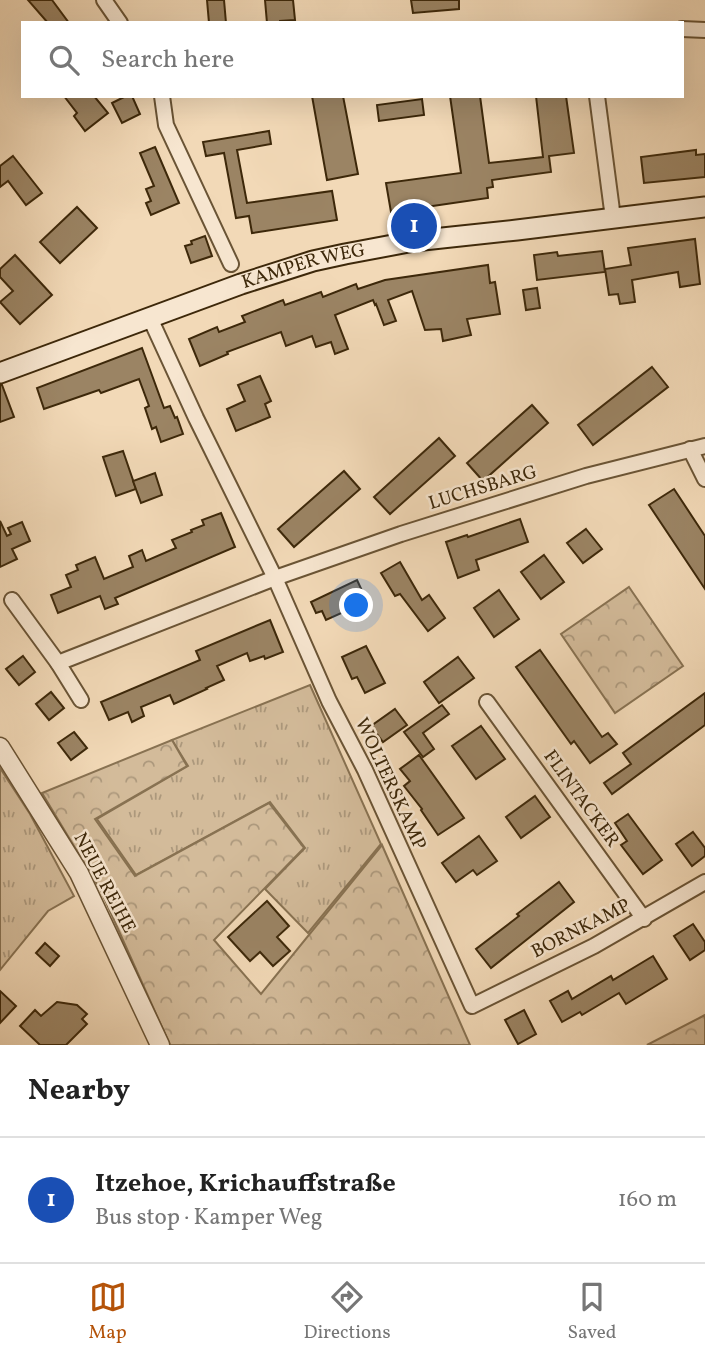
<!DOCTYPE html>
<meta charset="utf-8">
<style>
:root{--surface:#fff;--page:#f6f6f6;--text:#222;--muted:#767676;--line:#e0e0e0;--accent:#b45309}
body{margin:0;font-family:Vollkorn,serif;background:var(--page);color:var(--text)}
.you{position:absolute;left:357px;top:606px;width:24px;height:24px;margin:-18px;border:5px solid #fff;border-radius:50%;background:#1a73e8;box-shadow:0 0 0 10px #1a73e833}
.badge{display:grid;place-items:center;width:46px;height:46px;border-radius:50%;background:var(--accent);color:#fff;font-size:23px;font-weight:700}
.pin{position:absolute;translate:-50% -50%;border:4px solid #fff;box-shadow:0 2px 7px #0006}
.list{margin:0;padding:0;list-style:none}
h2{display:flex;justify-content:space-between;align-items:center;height:91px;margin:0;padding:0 28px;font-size:30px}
h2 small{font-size:23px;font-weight:400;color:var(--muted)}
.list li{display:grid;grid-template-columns:46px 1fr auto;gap:21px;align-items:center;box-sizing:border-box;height:126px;padding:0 28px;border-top:2px solid var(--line)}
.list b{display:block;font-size:26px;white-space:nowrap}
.list p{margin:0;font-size:23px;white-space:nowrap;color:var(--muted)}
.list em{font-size:23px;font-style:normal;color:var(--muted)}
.icon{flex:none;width:38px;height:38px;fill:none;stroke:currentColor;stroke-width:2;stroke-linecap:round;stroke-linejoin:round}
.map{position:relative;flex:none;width:705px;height:1045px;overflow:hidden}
.search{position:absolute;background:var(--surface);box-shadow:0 7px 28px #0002;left:21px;right:21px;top:21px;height:77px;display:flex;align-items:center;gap:18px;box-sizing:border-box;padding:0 24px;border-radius:0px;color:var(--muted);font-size:26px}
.sheet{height:217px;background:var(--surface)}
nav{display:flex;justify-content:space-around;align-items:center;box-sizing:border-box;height:98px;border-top:2px solid var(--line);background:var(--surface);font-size:19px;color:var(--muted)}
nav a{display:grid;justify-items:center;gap:4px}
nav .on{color:var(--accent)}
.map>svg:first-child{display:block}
.grass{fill:url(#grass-tufts);stroke:#887252;stroke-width:2}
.forest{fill:url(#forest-crowns);stroke:#887252;stroke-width:2}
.building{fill:#9b8464;stroke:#3d280a;stroke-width:2}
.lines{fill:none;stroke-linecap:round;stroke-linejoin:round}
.minor-casing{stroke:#6a5435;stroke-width:18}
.tertiary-casing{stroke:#6a5435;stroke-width:21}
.secondary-casing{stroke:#3d280a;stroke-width:23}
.minor{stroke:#f7e6d0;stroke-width:14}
.tertiary{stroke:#f7e6d0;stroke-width:18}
.secondary{stroke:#f7e6d0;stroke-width:19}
.labels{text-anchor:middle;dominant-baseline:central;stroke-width:5;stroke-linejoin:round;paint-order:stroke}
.street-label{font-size:19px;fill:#3d280a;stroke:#f7e6d0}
</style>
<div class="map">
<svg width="705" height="1045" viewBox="0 0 705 1045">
<defs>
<pattern id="grass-tufts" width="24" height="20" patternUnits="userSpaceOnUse" patternTransform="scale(1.75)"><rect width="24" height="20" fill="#d3bb9a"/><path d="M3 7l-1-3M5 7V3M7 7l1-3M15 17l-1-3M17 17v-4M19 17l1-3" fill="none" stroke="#ac987c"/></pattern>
<pattern id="forest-crowns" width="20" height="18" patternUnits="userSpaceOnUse" patternTransform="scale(1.75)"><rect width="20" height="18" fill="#d3bb9a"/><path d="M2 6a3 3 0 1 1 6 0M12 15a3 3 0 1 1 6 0" fill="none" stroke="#ac987c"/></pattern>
</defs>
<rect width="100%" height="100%" fill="#f2d9b7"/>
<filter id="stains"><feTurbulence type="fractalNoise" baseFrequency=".00286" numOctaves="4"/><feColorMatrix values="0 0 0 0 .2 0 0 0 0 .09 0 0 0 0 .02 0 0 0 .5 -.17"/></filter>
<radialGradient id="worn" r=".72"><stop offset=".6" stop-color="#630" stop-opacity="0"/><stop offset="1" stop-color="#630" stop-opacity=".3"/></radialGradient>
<g class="grass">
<polygon points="310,685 381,844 308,933 265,889 305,848 270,802 136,875 97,819 188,766 172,740"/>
<polygon points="0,768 30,814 74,896 48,911 0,970"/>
</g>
<g class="forest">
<polygon points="629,587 683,666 615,713 561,634"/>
<polygon points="172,740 187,766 95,819 135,876 269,803 304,848 214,940 261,994 382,845 470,1045 170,1045 101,891 42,793"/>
<polygon points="705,1015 705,1045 647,1045"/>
</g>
<g class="building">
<polygon points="28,0 52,0 69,23 48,23"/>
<polygon points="207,0 224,0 226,23 209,23"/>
<polygon points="265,0 293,0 295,20 280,21 280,23 267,23"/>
<polygon points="411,0 459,0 459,9 413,13"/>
<polygon points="64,96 94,96 108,113 85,131 74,116 77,113"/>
<polygon points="126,96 132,96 140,114 122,123 112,103"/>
<polygon points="312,96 343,96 358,174 327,180"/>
<polygon points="450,96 480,96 489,163 543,157 536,96 566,96 574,153 549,156 551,172 492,180 493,187 487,188 488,198 391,212 386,183 461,173"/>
<polygon points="422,99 424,115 379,121 377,105"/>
<polygon points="269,131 271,144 237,150 247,203 332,191 337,220 252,233 249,216 236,218 224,153 206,156 203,142"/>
<polygon points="155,147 179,203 151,215 146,203 151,201 146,189 154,186 140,153"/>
<polygon points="696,150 696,155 705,154 705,177 644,183 641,157"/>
<polygon points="13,156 42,193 26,205 8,181 0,187 0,166"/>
<polygon points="77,207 97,228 60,263 40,242"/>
<polygon points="205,236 212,256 191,263 185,246 192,244 191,241"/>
<polygon points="695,239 700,284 680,287 678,272 632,280 635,302 620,304 618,294 609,295 605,269 631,265 628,248"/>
<polygon points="602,251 605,272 537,280 534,255 557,252 558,256"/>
<polygon points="15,255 52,295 20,324 0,302 13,291 0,277 0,269"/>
<polygon points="488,265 490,283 495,282 500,314 467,319 471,335 443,341 441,329 425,330 412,291 388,300 396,321 384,325 376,304 375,305 373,300 335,315 348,349 335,354 331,342 316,347 312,336 286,346 281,332 227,352 228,354 200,366 189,339 217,327 219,332 245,322 242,316 283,300 285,305 321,292 323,297 356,284 358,289 385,280"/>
<polygon points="537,288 540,308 526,310 523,290"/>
<polygon points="142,348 164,408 170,406 175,418 177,417 183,434 161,442 156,427 152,429 145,408 149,406 139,379 101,393 99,390 44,409 37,388"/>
<polygon points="652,367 668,387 593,445 578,425"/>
<polygon points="260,376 271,401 265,404 270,417 236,431 227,409 245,401 238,385"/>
<polygon points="0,385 2,385 14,417 0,422"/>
<polygon points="532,405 548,423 483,481 467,463"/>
<polygon points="439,438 455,456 390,514 374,497"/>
<polygon points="123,451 136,489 116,496 103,457"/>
<polygon points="344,471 360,489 294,547 278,529"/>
<polygon points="155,473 162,495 141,503 133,481"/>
<polygon points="674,489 705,536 705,589 649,505"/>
<polygon points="221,513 235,547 115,598 118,604 105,609 100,596 58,613 51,595 71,587 66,575 78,570 76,565 95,557 104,579 133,567 129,556 142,550 146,561 176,548 172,540 192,532 191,530 204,525 202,520"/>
<polygon points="520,519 528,542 476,560 479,570 458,578 446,542 467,535 468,537"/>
<polygon points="0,521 7,536 11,534 8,528 22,522 30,541 12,549 17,559 0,567"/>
<polygon points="586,529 602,549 583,563 567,543"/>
<polygon points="544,555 564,582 541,599 521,572"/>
<polygon points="400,562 422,600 429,595 445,618 428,631 400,594 395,596 381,573"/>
<polygon points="357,580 364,595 354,599 357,606 326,620 322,611 316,613 311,602"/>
<polygon points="499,590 519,619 494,637 474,608"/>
<polygon points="270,620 283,652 265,659 264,656 250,661 247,653 217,666 224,680 206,688 207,689 174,704 170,695 141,707 144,716 132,722 128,712 109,720 101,702 200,660 196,651"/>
<polygon points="366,646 385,683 365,693 357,677 352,679 342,657"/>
<polygon points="540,650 602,737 608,733 617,744 590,763 574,741 571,744 516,667"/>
<polygon points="23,656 35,672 19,685 6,669"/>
<polygon points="458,657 474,678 439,703 424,682"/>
<polygon points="51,692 64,708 49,720 36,704"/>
<polygon points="705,693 705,725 612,794 604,783 631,764 623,753"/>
<polygon points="442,705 449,714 423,733 434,749 423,757 404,732"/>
<polygon points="395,709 407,725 383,742 371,726"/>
<polygon points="481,726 505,759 476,779 452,746"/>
<polygon points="74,732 87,748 71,760 58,743"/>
<polygon points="419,755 464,818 438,835 421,810 422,809 404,786 410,781 400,769"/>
<polygon points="535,796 550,817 521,838 506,817"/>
<polygon points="628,814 662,860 643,874 621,845 627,841 615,823"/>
<polygon points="693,832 705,848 705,856 692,866 676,844"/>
<polygon points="479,836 497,861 477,875 473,870 456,882 442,863"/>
<polygon points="559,882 574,902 491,968 476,949 519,916 517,914"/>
<polygon points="267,901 289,926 277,937 290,951 273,966 260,952 250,961 228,937"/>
<polygon points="693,924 705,942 705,950 690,960 674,936"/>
<polygon points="45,943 59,956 50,966 36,953"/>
<polygon points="653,956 667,979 626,1004 619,993 582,1015 580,1012 562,1022 550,1001 568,991 572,999 611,976 613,980"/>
<polygon points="0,991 16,1006 0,1023"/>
<polygon points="57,1002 77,1005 87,1014 82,1019 87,1024 66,1045 40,1045 20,1026 35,1010 41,1016"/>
<polygon points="524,1010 536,1034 518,1044 505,1020"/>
</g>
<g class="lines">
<defs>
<g id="minor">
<polyline points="104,0 120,23"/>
<polyline points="682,29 705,30"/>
<polyline points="162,96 166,125 231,264"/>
<polyline points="597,96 613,218"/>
<polyline points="150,318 196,418 275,578 329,701 365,770 472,1006 594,946 705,882"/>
<polyline points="690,449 705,479"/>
<polyline points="12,600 58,663 275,578 401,534 586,476 705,446"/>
<polyline points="58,663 81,700"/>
<polyline points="487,702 644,919"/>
</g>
<polyline id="tertiary" points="0,747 79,873 160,1045"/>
<g id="secondary">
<path id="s1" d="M0 373 241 284 313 261 345 254 414 241 517 230 705 207"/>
</g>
</defs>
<use href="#minor" class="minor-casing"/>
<use href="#tertiary" class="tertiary-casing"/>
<use href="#secondary" class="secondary-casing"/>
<use href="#minor" class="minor"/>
<use href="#tertiary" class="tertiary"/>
<use href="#secondary" class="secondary"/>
</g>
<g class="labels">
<g class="street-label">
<text stroke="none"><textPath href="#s1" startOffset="322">KAMPER WEG</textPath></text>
<text transform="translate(483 488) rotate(-17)">LUCHSBARG</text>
<text transform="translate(390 784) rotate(65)">WOLTERSKAMP</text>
<text transform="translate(581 799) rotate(54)">FLINTACKER</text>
<text transform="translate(104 883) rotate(62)">NEUE REIHE</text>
<text transform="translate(581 929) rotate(-27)">BORNKAMP</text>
</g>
</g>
<rect width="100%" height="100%" filter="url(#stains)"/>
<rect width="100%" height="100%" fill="url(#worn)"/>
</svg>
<div class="you"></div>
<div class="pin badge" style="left:414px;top:226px;background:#1a4fb4">1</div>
<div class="search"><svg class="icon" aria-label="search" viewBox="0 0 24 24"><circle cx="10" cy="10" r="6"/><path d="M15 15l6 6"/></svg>Search here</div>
</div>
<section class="sheet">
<h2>Nearby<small></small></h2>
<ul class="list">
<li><span class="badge" style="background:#1a4fb4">1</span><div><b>Itzehoe, Krichauffstraße</b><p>Bus stop · Kamper Weg</p></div><em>160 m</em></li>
</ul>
</section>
<nav>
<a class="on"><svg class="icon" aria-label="map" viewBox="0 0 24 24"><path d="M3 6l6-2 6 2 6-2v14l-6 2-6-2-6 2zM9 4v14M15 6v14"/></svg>Map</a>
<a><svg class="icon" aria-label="directions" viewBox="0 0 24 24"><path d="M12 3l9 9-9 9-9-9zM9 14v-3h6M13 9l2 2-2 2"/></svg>Directions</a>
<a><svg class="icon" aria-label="saved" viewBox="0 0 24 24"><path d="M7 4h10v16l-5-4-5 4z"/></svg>Saved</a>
</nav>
